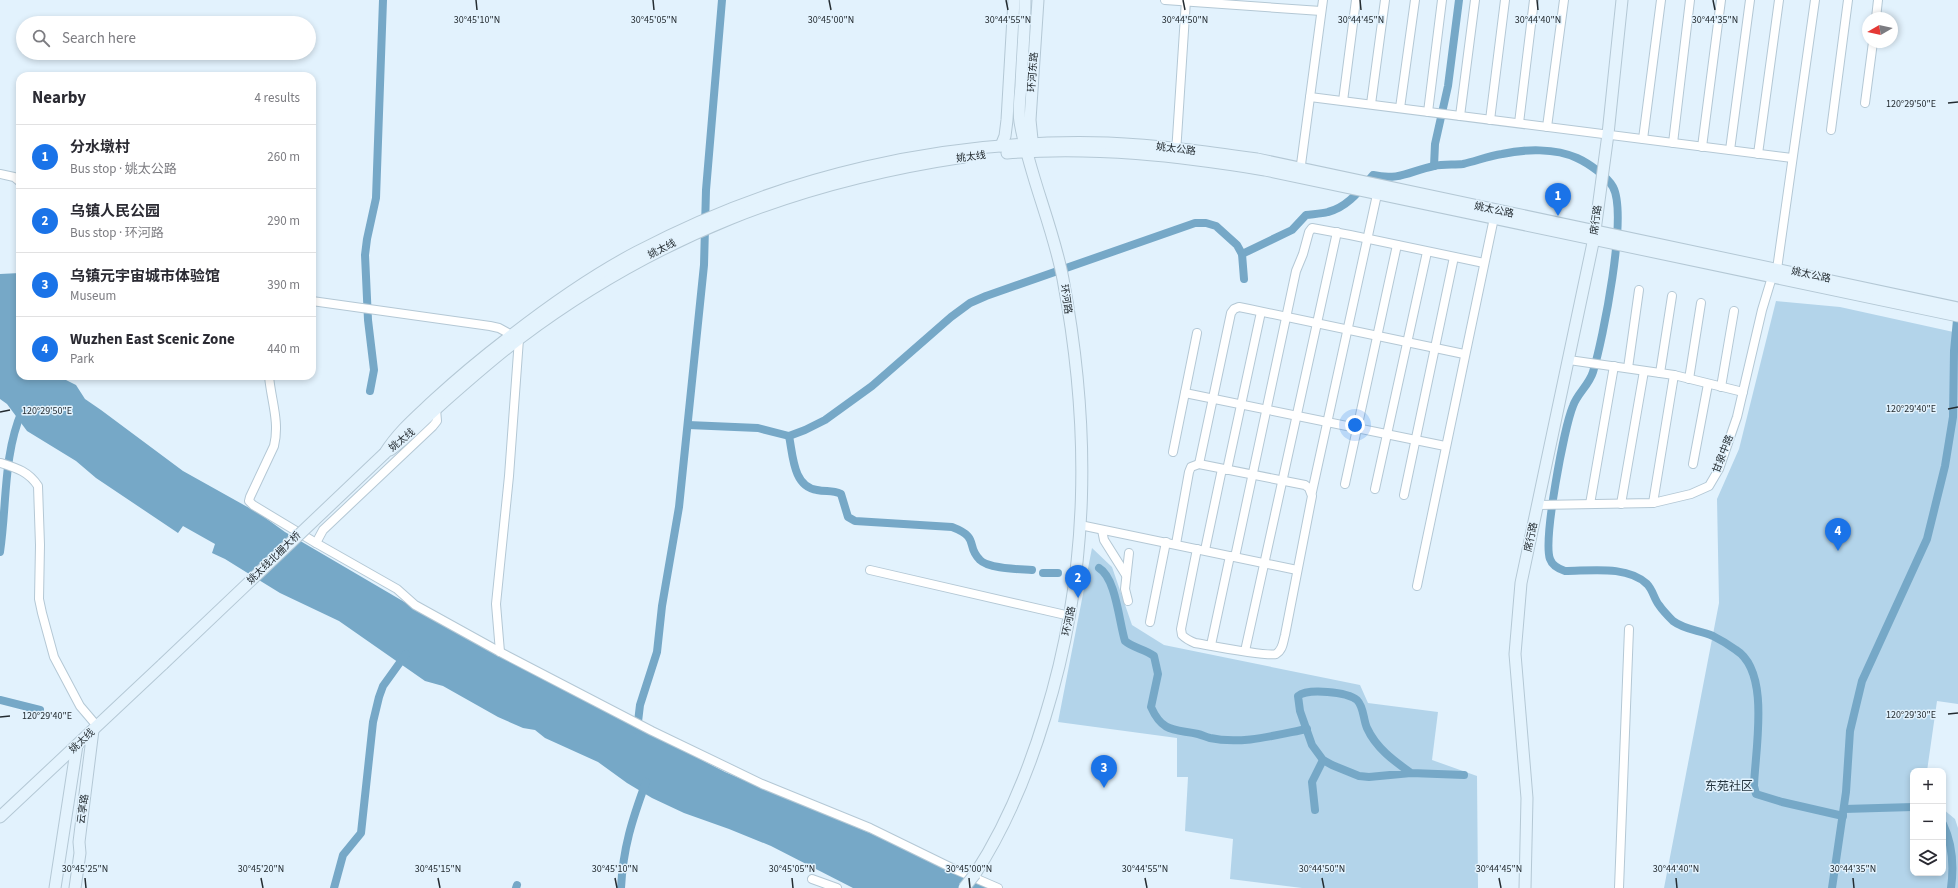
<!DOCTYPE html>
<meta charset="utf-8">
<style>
:root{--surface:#fff;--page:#f7f7f7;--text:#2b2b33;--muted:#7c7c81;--line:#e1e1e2;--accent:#1a73e8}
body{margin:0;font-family:"Source Sans 3","Noto Sans SC",sans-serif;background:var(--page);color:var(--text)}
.controls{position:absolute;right:12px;bottom:12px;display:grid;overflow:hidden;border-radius:8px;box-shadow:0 2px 6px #0003}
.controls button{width:36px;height:36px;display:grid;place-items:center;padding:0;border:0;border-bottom:1px solid var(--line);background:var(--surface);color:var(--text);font:20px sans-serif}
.compass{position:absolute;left:1862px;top:12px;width:36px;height:36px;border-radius:50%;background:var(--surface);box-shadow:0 2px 6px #0003;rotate:261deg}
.you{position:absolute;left:1355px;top:425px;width:14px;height:14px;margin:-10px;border:3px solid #fff;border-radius:50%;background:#1a73e8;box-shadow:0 0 0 6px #1a73e833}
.badge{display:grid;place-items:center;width:26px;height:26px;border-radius:50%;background:var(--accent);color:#fff;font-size:13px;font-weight:700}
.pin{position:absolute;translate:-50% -33px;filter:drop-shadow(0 1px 2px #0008)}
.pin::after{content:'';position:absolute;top:21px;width:14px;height:12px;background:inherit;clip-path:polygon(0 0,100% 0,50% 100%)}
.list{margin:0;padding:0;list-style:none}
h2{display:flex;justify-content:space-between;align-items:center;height:52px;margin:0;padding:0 16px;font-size:17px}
h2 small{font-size:13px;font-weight:400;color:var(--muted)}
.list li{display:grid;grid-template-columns:26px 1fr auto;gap:12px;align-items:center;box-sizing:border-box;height:64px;padding:0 16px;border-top:1px solid var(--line)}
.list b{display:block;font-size:15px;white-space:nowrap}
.list p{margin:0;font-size:13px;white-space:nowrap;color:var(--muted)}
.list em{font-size:13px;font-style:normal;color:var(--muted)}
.icon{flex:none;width:22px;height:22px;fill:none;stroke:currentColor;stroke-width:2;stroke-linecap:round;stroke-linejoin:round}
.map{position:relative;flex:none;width:1958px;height:888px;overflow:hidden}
.search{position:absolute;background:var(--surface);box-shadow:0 2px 6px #0003;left:16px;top:16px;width:300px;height:44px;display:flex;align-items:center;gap:10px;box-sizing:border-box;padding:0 14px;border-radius:22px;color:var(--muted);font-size:15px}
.panel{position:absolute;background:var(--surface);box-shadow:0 2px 6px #0003;left:16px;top:72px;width:300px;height:308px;border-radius:12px}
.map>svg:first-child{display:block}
.green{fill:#b3d4ea}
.water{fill:#76a8c7}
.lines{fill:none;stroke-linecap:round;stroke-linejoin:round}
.canal{stroke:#76a8c7;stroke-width:8}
.street-casing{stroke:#b4c8d5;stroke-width:10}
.secondary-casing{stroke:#b4c8d5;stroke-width:13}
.street{stroke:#fff;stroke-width:8}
.secondary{stroke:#e4f3fd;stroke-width:11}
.secondary-bridge-casing{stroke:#b4c8d5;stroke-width:13;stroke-linecap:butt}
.secondary-bridge{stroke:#e4f3fd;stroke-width:11}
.ticks{fill:none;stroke:#242c31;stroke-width:1.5}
.labels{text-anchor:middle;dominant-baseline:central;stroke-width:3;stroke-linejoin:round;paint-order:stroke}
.street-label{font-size:10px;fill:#242c31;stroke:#e2f2fd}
.quarter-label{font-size:12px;fill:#24343e;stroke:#e2f2fd}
.ticks-label{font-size:10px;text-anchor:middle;fill:#242c31;stroke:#e2f2fd;stroke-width:3;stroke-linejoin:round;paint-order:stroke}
</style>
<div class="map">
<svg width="1958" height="888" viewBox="0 0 1958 888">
<rect width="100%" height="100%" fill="#e2f2fd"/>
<g class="green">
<polygon points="1776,301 1840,307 1958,333 1958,704 1937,701 1927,771 1913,771 1913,873 1943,873 1943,809 1955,819 1958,828 1958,888 1664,888 1719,603 1717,499 1739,449"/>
<polygon points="1092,548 1112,567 1132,625 1164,645 1360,685 1368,703 1438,712 1432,760 1477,776 1478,888 1302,888 1230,879 1233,839 1185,831 1188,777 1177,777 1177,738 1058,722"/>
</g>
<polygon class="water" points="20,273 20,376 58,376 76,385 85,399 101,410 183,471 260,514 285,532 430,617 598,707 725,772 896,844 989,888 853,888 771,846 729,829 684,813 652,798 627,783 598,762 545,738 535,730 523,728 498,717 443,686 425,681 339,621 280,593 225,559 212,553 215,544 183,526 178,533 96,478 76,461 27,431 7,404 0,399 0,274"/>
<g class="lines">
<g class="canal">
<polyline points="1434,166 1435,144 1448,86 1459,0"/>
<path d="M1242 254 1292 230 1306 215C1313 214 1321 214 1328 212 1348 207 1360 190 1373 175 1399 181 1410 171 1434 166 1443 164 1454 165 1463 164 1476 161 1489 156 1502 154 1525 149 1555 148 1577 158 1588 163 1607 176 1613 187 1628 215 1603 339 1593 372 1589 385 1577 394 1573 406 1564 428 1543 540 1550 559 1552 565 1559 569 1565 571 1590 571 1627 565 1647 584 1653 590 1654 599 1659 605 1663 611 1668 616 1673 621 1685 630 1699 630 1713 636 1721 640 1729 645 1736 650 1771 672 1755 750 1754 786L1756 794 1782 802 1843 816"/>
<polyline points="370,391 374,370 368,320 365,255 367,239 376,198 383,0"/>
<polyline points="688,425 758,428 789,436 805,430 825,420 872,386 951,317 970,303 986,296 1195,223 1206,223 1216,226 1237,245 1242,254 1244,279"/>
<path d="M789 436C793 455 793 487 817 490 827 492 832 490 841 494L848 517 855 521 952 527C981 538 965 546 980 560 989 569 1019 569 1032 570"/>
<path d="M0 552C7 505 3 455 22 411"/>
<path d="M1099 568C1116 578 1119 622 1125 641 1133 648 1145 649 1154 656L1158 674 1151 707C1163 734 1176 729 1198 734 1202 735 1206 737 1210 738 1241 745 1276 735 1307 729"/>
<polyline points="1043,573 1058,573"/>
<polyline points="0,700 40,710"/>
<polyline points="637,730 640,705 657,652 662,606 679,507 704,265 706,190 722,0"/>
<path d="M1411 773C1394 761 1376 748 1367 728 1363 719 1364 707 1357 700 1347 692 1308 688 1298 696L1300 711 1312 745 1323 760 1332 765 1359 776 1369 777 1411 773 1464 775"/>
<polyline points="1844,809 1913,807"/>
<polyline points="1315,810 1312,782 1323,760"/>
<path d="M1943 824C1953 845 1954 866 1951 888"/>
<polyline points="334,888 343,855 361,833 373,722 379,697 383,686 406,654"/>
<polyline points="516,888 517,885"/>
<path d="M621 888C623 848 632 820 646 782"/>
<polyline points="1832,888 1846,792 1850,731 1862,681 1927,539 1945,466 1953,417 1954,351 1958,310"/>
</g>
<defs>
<g id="street">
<polyline points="1165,0 1321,11"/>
<polyline points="1876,18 1878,0"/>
<polyline points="1310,97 1792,158"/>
<polyline points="1343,101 1356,0"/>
<polyline points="1865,103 1873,42"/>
<polyline points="1371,104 1385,0"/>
<polyline points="1400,108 1415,0"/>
<polyline points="1428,112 1442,0"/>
<polyline points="1460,116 1475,0"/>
<polyline points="1490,120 1505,0"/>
<polyline points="1519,123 1534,0"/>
<polyline points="1547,127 1564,0"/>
<polyline points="1831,130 1848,0"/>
<polyline points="1643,139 1661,0"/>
<polyline points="1673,143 1690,0"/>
<polyline points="1702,147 1721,0"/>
<polyline points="1730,150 1750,0"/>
<polyline points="1176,153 1186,0"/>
<polyline points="1758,154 1779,0"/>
<polyline points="1300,172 1323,0"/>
<polyline points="0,174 14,177 20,182"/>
<polyline points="312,301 490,326 499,328 519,339 509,476 496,604 500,652"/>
<polyline points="1569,360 1674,375 1743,392"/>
<polyline points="1628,368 1639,290"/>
<polyline points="1660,373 1672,296"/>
<path d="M269 376C271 400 280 422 274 446L250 497 249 501 253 505 316 543 397 589 415 605 500 652 652 731 762 784 870 828 954 869 998 888"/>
<polyline points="1689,379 1701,303"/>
<polyline points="1721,387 1734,311"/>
<polyline points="1185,393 1445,446"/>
<polyline points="1173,452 1197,333"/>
<path d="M1 463C17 468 29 472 38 486L40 545 39 599 42 613 54 657 80 706 97 726"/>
<polyline points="1199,464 1231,313 1234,309 1239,307 1249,309 1464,354"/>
<polyline points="1693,464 1708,384"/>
<polyline points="1227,470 1261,312"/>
<polyline points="1345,484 1397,245"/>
<polyline points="1375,489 1427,252"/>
<polyline points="1312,492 1378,190"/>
<polyline points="1404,495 1454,257"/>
<polyline points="1653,503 1674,375"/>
<polyline points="1590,504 1614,366"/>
<polyline points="1621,504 1644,371"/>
<polyline points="1538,505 1653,503 1691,494 1709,486 1719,469 1737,417 1762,310 1772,277 1777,269 1815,0"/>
<polyline points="1080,525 1297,570"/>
<polyline points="1102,530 1104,540 1126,575"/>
<polyline points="316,543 323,530 433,426 437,421 436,409"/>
<path d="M1176 544 1189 472 1191 467 1199 464 1305 485 1309 488 1312 496 1285 635C1283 642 1283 650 1276 654 1268 657 1207 645 1195 643 1190 641 1186 639 1182 635L1181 629 1197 549"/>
<polyline points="1205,550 1222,469"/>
<polyline points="1235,557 1296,271 1303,254 1309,232 1312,228 1350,235 1484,263"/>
<polyline points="870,570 1070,616"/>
<polyline points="1417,586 1495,213"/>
<polyline points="1128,601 1125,589 1129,553"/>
<polyline points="1150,622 1166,542"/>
<polyline points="1211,645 1230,556"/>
<polyline points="1245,651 1337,232"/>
<polyline points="812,879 837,888"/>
<polyline points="1619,888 1629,629"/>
</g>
<g id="secondary">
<polyline points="1001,146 1005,136 1007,120 1014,0"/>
<polyline points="1033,149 1030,120 1038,0"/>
<path d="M1007 153C1094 146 1179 156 1265 170L1958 316"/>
<path d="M390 450C407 438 421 422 437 408 464 384 491 360 520 338 656 236 797 182 964 157"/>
<path d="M385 453C398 432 416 417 434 400 458 378 482 358 508 338 549 306 591 276 637 252 781 176 945 138 1108 143 1158 145 1208 152 1257 159L1958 308"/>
<polyline points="0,817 163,664"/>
<path d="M975 874C1007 825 1028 773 1045 717 1090 572 1091 428 1063 279 1053 226 1029 175 1020 122 1018 111 1020 97 1021 86 1022 57 1025 28 1025 0"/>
<polyline points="55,888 77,745"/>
<polyline points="75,888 80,853 79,842 93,730"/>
<polyline points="1525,888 1527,798 1515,654 1521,583 1594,238 1608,134 1622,0"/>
</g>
</defs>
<use href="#street" class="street-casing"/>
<use href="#secondary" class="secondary-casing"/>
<use href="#street" class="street"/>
<use href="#secondary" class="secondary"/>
<defs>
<g id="secondary-bridge">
<polyline points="163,664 385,453"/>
<polyline points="964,888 975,874"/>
</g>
</defs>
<use href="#secondary-bridge" class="secondary-bridge-casing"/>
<use href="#secondary-bridge" class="secondary-bridge"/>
</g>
<path class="ticks" d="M476 0 477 10M653 0 654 10M829 0 831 10M1006 0 1008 10M1183 0 1185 10M1360 0 1361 10M1537 0 1538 10M1713 0 1715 10M1948 103 1958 102M1948 409 1958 407M0 412 10 410M1948 714 1958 713M0 717 10 716M85 878 86 888M261 878 263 888M438 878 440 888M615 878 617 888M792 878 793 888M969 878 970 888M1145 878 1147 888M1322 878 1324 888M1499 878 1501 888M1676 878 1677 888M1853 878 1854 888"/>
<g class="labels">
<g class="street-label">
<text transform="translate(1033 72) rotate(-86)">环河东路</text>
<text transform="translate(1176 149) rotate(7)">姚太公路</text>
<text transform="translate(971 157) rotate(-7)">姚太线</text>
<text transform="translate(1494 210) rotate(12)">姚太公路</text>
<text transform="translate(1596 220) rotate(-82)">席行路</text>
<text transform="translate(662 249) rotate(-27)">姚太线</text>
<text transform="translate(1811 275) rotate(12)">姚太公路</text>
<text transform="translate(1066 299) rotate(81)">环河路</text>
<text transform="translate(402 440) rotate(-39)">姚太线</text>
<text transform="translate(1723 454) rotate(-69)">甘泉中路</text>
<text transform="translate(1531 537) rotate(-78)">席行路</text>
<text transform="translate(274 558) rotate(-44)">姚太线北栅大桥</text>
<text transform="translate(1069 621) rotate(-78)">环河路</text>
<text transform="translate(82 741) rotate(-43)">姚太线</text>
<text transform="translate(83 809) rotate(-82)">云享路</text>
</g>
<g class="quarter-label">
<text x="1729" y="786">东苑社区</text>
</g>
</g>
<g class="ticks-label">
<text x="477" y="23">30°45'10"N</text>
<text x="654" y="23">30°45'05"N</text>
<text x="831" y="23">30°45'00"N</text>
<text x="1008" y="23">30°44'55"N</text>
<text x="1185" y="23">30°44'50"N</text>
<text x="1538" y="23">30°44'40"N</text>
<text x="1715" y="23">30°44'35"N</text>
<text x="1361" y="23">30°44'45"N</text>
<text x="1911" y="107">120°29'50"E</text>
<text x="1911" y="412">120°29'40"E</text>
<text x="47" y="414">120°29'50"E</text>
<text x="1911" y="718">120°29'30"E</text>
<text x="47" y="719">120°29'40"E</text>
<text x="85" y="872">30°45'25"N</text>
<text x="261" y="872">30°45'20"N</text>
<text x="438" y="872">30°45'15"N</text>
<text x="615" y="872">30°45'10"N</text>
<text x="792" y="872">30°45'05"N</text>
<text x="969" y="872">30°45'00"N</text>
<text x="1145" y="872">30°44'55"N</text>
<text x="1322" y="872">30°44'50"N</text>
<text x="1499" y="872">30°44'45"N</text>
<text x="1676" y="872">30°44'40"N</text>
<text x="1853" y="872">30°44'35"N</text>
</g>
</svg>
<div class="controls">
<button>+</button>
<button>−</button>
<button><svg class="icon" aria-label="layers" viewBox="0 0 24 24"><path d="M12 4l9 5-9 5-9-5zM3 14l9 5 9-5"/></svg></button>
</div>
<svg class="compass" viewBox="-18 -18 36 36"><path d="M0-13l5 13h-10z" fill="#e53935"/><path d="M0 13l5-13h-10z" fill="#7c7c81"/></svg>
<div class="you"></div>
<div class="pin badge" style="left:1558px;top:216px">1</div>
<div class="pin badge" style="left:1078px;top:598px">2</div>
<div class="pin badge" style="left:1104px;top:788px">3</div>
<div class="pin badge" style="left:1838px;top:551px">4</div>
<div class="search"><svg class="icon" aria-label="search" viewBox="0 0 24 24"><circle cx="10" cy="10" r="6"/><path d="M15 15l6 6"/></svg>Search here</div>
<section class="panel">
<h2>Nearby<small>4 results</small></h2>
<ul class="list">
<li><span class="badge">1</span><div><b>分水墩村</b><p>Bus stop · 姚太公路</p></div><em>260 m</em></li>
<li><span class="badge">2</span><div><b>乌镇人民公园</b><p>Bus stop · 环河路</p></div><em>290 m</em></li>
<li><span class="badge">3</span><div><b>乌镇元宇宙城市体验馆</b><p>Museum</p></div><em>390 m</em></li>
<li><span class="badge">4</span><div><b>Wuzhen East Scenic Zone</b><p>Park</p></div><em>440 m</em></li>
</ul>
</section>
</div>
